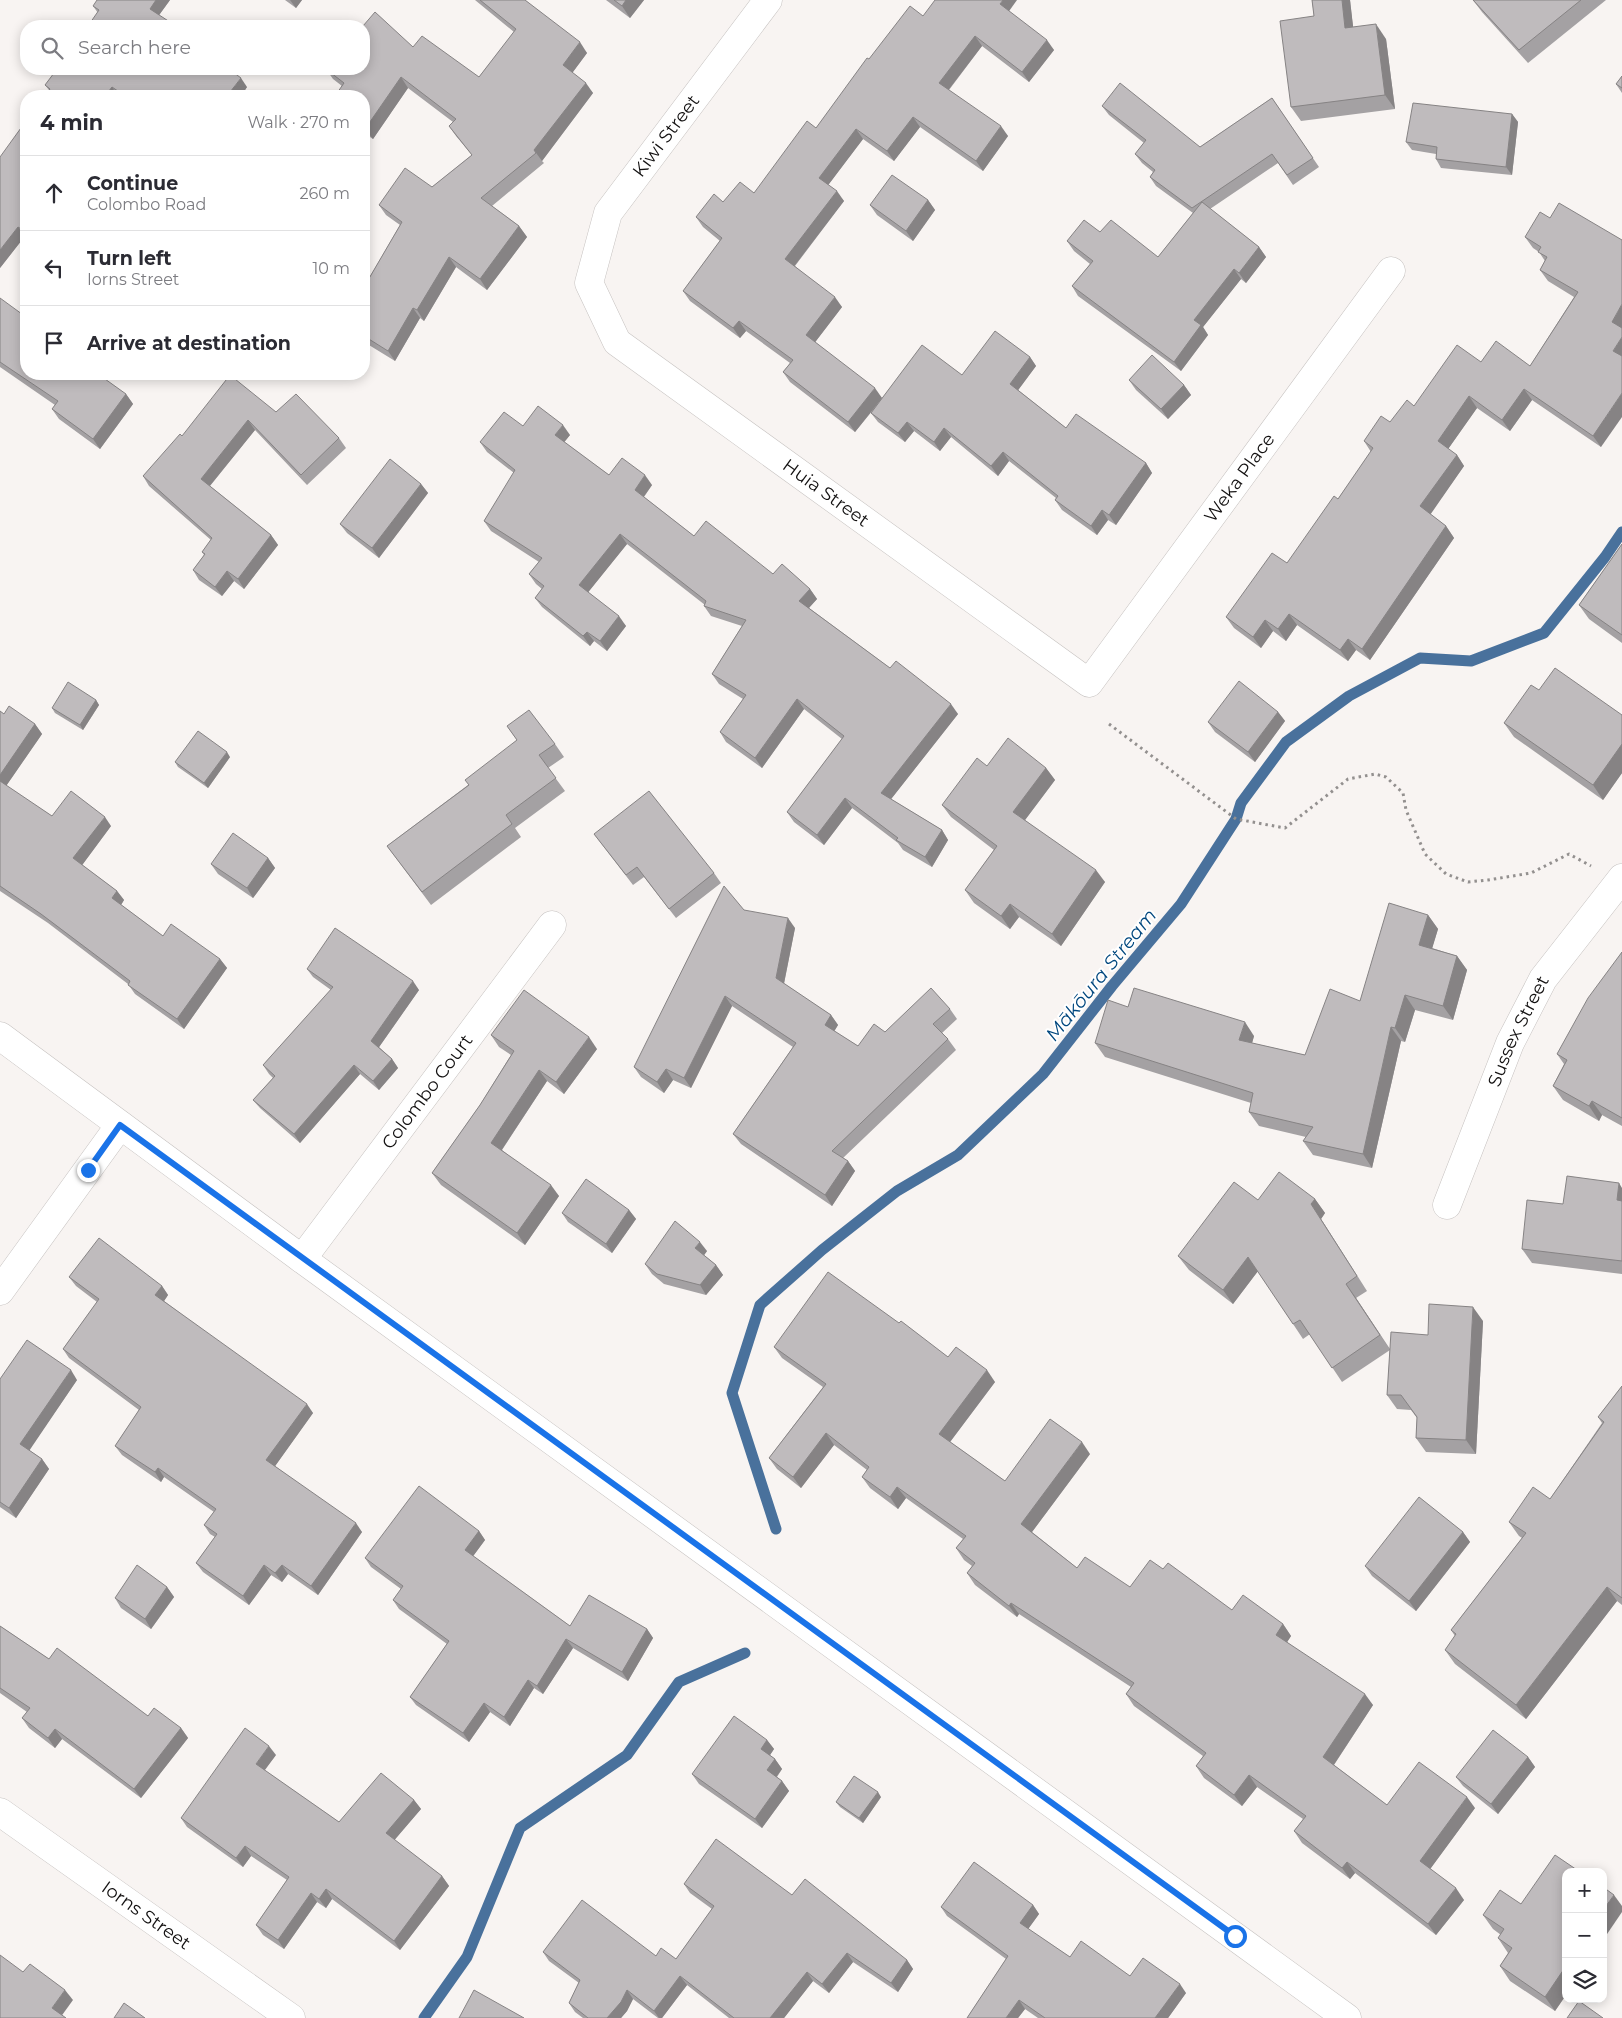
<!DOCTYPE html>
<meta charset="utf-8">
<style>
:root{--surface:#fff;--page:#f7f7f7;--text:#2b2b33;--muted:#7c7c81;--line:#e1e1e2}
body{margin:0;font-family:Montserrat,sans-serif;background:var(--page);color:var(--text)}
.controls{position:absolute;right:15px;bottom:15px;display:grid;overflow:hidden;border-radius:10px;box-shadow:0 2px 12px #0003}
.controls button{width:45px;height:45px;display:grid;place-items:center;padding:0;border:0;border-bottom:1px solid var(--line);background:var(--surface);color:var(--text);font:25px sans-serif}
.stop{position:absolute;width:15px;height:15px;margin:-11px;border:4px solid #1a73e8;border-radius:50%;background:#fff}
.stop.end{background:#1a73e8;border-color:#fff;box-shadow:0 1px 5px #0008}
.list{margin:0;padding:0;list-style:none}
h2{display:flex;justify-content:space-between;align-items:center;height:65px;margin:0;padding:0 20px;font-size:21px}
h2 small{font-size:16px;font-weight:400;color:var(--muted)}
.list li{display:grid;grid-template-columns:32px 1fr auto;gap:15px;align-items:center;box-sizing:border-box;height:75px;padding:0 20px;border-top:1px solid var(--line)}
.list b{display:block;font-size:19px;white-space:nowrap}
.list p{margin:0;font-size:16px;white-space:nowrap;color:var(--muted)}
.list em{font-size:16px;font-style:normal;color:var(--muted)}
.icon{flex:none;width:28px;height:28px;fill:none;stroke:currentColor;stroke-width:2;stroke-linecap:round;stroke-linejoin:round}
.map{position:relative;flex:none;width:1622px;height:2018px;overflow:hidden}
.search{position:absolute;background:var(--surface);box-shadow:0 2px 12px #0003;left:20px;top:20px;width:350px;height:55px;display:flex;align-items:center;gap:12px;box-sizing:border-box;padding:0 18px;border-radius:20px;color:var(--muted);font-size:19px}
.panel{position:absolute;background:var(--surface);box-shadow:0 2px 12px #0003;left:20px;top:90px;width:350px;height:290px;border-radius:20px}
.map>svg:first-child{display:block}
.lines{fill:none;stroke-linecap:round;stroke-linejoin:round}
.stream{stroke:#49719c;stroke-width:11}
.minor-casing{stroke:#c6c2c0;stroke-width:29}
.path{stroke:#93908f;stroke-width:3;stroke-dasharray:2.5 4;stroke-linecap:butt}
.minor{stroke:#fff;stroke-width:28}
.wall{fill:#a4a1a3}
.shaded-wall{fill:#868384}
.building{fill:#bfbbbd;stroke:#868384}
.route{stroke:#1a73e8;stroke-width:6}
.labels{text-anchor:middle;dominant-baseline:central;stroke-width:4;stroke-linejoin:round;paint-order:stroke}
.street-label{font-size:18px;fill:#121010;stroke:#fff}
.water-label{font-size:19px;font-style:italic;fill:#00477e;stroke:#fff}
</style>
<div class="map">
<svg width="1622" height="2018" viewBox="0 0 1622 2018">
<rect width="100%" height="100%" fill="#f8f4f2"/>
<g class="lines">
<g class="stream">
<polyline points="776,1529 732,1393 760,1305 822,1250 897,1191 958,1155 1043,1074 1112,986 1181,904 1236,819 1241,803 1286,742 1349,696 1420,658 1471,661 1544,633 1605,557 1622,532"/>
<polyline points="424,2018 467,1957 520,1828 627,1755 679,1682 745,1653"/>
</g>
<defs>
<g id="minor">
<path id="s1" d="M768 0 608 213 589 283 617 342 1089 683 1391 271"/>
<polyline points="0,1036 302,1259 1347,2018"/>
<path id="s2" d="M1447 1205 1510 1043 1543 979 1622 878"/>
<path id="s3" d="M302 1259 552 925"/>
<polyline points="0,1291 120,1125"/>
<path id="s4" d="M0 1812 291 2018"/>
</g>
</defs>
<use href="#minor" class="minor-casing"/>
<polyline class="path" points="1109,724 1236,819 1285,828 1348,779 1375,774 1386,777 1403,793 1406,810 1425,854 1446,874 1468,882 1488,880 1531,873 1569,854 1591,866"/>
<use href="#minor" class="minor"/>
</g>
<g class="wall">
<polygon points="170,0 159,15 98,13 93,6"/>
<polygon points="285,0 302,0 296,8"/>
<polygon points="475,0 525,0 587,53 572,73 593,93 542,161 544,163 492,206 519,226 527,237 487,290 456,267 424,321 420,318 395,361 364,342 364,287 400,225 386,215 379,205 432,187 472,155 456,136 449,126 453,122 408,88 373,139 364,133 364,96 342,86 333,79 326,69 413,47 479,77 514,32"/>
<polygon points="606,0 644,0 630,18"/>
<polygon points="1312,0 1350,0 1353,27 1386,39 1395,109 1301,121 1291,107 1314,16"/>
<polygon points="1473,0 1606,0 1528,63 1482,12"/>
<polygon points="1009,11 1054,50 1029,82 982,46 949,90 1008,136 983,171 920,127 894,161 863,139 828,185 844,201 795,266 842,307 815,342 882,398 1030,357 1036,366 1018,390 1066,428 1146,463 1152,473 1116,525 1108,520 1097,535 1062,510 1055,500 1056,498 1009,461 998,476 951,437 940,451 914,431 905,442 878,422 871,413 873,410 855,432 790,382 783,372 790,363 746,331 740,338 690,301 683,291 720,241 703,227 696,217 723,202 754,193 816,128 869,59 923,16"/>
<polygon points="1622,76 1622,93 1616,84"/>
<polygon points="45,85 247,87 241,96 45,96 49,90"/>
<polygon points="1272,98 1319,167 1293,185 1278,163 1210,209 1259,247 1266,257 1246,283 1241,279 1203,327 1208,335 1181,371 1078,296 1072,286 1090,264 1074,251 1067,241 1100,232 1158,257 1193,213 1156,186 1150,177 1153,172 1142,163 1135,154 1144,143 1109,115 1102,106 1200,147"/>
<polygon points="1512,114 1518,122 1512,175 1441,168 1436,159 1436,154 1412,150 1406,142"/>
<polygon points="26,121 26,237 25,236 0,268"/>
<polygon points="928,200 935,210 913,241 877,215 870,205"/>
<polygon points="1550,218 1622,240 1601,447 1532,400 1510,431 1477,408 1448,449 1457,455 1464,466 1430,514 1446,526 1454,538 1370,660 1356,650 1348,661 1297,625 1286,641 1273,631 1261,648 1234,628 1226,617 1287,563 1338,499 1371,452 1364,441 1414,406 1481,362 1530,366 1574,297 1548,281 1540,270 1545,261 1539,252 1533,248 1525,237"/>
<polygon points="0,298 26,374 126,394 133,404 100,449 59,419 52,409 55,405 0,367"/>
<polygon points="1129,380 1184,385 1191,395 1168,419 1136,390"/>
<polygon points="276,412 339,438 346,448 307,485 255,430 210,486 271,535 278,545 244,589 234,581 222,596 199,580 193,570 204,555 202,552 211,540 149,486 143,476 182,436"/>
<polygon points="523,426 570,435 564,442 609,475 652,485 644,497 694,536 773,574 810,589 817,599 809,608 890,668 958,714 891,799 942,830 948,840 932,867 903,850 898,843 852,808 824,845 794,822 787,812 842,739 804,709 762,768 726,742 720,732 743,699 719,684 712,674 742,626 711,616 704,606 705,605 627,544 588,592 626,626 607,651 594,641 590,646 542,607 535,598 542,589 536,584 529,574 539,562 491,531 484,521 514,473 487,452 480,442"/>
<polygon points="421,484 428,493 379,558 347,533 340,524"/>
<polygon points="1622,544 1622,643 1589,619 1579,605"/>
<polygon points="1539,690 1622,715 1622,773 1603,800 1514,737 1504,723"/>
<polygon points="96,700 99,705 83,730 55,713 52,708"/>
<polygon points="0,711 4,714 35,724 42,734 6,786 52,816 111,826 82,865 117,891 124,900 121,905 163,936 220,959 227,968 184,1029 135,994 128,984 48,923 0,891"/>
<polygon points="1278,712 1285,721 1255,762 1215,732 1208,722"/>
<polygon points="507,726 555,744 564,757 548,768 565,791 515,828 521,837 431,905 387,846 468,785 517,740"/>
<polygon points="230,757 208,788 178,767 175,762"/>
<polygon points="987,766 1046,768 1055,780 1025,820 1105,882 1061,946 1019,917 1010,929 974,903 965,890 994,850 951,817 942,805"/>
<polygon points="594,834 714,873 721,883 676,918 644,877 633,885"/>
<polygon points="268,858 275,868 253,898 218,874 211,864"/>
<polygon points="744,910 795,928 784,984 831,1015 838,1025 834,1031 858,1046 885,1032 950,1009 957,1019 942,1033 948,1039 956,1050 843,1158 848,1161 855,1171 832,1206 741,1144 733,1134 793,1047 732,1006 691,1088 673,1080 664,1093 641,1077 634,1067"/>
<polygon points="1428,915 1438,929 1432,948 1457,956 1467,970 1453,1020 1415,1010 1405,1042 1401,1041 1372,1168 1313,1155 1303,1141 1306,1137 1259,1126 1249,1112 1251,1103 1105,1057 1095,1043 1128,1007 1254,1036 1252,1043 1305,1055 1360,1001"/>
<polygon points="1622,952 1622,1126 1602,1115 1599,1121 1563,1100 1553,1086 1564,1064 1557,1054"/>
<polygon points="307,969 419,990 379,1047 392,1059 398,1068 379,1090 360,1074 300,1143 260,1108 253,1100 273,1078 269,1074 263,1065 331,990 313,977"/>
<polygon points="491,1035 597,1049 564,1094 547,1081 502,1150 559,1196 525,1245 441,1185 432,1173 480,1105 511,1055 499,1047"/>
<polygon points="1622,1188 1622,1274 1532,1263 1522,1249 1563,1204"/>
<polygon points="1315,1199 1325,1213 1321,1219 1367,1291 1356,1298 1390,1349 1428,1335 1483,1321 1476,1454 1426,1452 1416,1438 1417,1418 1411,1410 1397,1409 1387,1395 1390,1350 1342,1382 1310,1334 1303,1339 1258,1271 1233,1304 1189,1270 1178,1256 1258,1200"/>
<polygon points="629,1210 636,1219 612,1253 568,1222 562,1213"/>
<polygon points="707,1251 704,1255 716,1265 723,1275 706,1295 664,1284 652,1274 645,1264"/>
<polygon points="69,1277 162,1286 168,1295 164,1301 313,1413 275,1466 362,1532 318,1595 288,1574 282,1582 271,1575 249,1605 203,1572 196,1563 215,1537 210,1534 204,1525 214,1512 164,1477 161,1482 122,1455 115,1446 139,1410 69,1358 63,1349 97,1302 76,1286"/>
<polygon points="899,1323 948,1357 995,1382 950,1442 1005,1481 1090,1454 1032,1532 1077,1568 1130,1587 1163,1569 1232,1610 1283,1624 1291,1636 1287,1642 1373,1705 1334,1765 1387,1805 1475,1808 1430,1869 1464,1900 1436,1935 1355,1873 1350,1879 1302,1843 1294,1831 1303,1819 1257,1787 1242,1806 1204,1778 1196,1766 1203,1756 1134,1706 1126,1694 1131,1687 1019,1614 1017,1617 975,1585 967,1573 972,1566 964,1560 956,1548 963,1539 906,1498 898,1509 870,1488 862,1477 867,1470 834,1445 801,1488 777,1469 769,1458 823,1387 782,1358 774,1347"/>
<polygon points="0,1379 77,1380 29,1450 42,1459 49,1469 16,1518 0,1507"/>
<polygon points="1622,1386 1622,1605 1617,1601 1526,1719 1455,1664 1445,1650 1455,1636 1451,1630 1522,1538 1519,1536 1509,1522 1550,1499 1602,1423 1598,1417"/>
<polygon points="479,1531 485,1540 473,1556 570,1626 647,1629 653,1638 628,1681 573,1648 543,1694 534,1688 510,1726 490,1712 469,1742 416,1705 410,1697 447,1644 399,1609 393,1600 401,1589 371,1567 365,1558"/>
<polygon points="1463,1532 1470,1542 1416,1611 1372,1576 1365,1566"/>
<polygon points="167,1587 174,1597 151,1629 121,1608 115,1598"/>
<polygon points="0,1626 49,1659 148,1716 181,1728 188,1738 141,1798 62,1739 55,1748 29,1728 22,1718 27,1712 0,1693"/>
<polygon points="767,1740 774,1749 770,1755 775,1759 782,1769 777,1777 782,1781 789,1791 762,1828 699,1784 692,1774"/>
<polygon points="276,1755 264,1770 339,1822 414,1800 421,1809 394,1840 442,1876 449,1886 400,1950 332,1899 326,1908 317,1902 284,1949 263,1935 256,1925 287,1880 251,1856 243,1867 187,1827 181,1818"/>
<polygon points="1528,1757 1535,1767 1498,1814 1463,1786 1456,1777"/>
<polygon points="881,1797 863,1823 840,1807 836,1802"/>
<polygon points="1566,1872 1566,1995 1555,2011 1510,1981 1500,1966 1508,1953 1498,1938 1501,1935 1493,1929 1483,1915 1521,1904"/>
<polygon points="684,1884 792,1895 907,1960 913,1969 898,1992 853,1962 829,1993 813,1981 784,2018 729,2018 687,1985 662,2018 658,2018 633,1999 627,2011 621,2018 583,2018 575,2012 569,2003 579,1983 549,1961 543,1952 656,1956 676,1959 712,1909 690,1893"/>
<polygon points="1033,1905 1039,1914 1028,1929 1070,1957 1186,1993 1168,2018 1038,2018 1025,2009 1018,2018 967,2018 1006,1959 947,1916 941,1907"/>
</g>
<g class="shaded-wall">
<polygon points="156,0 170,0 157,18 150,9"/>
<polygon points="290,0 302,0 296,8"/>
<polygon points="626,0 644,0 630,18 622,6"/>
<polygon points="1003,0 1017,0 1007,14 1000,4"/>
<polygon points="1342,0 1350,0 1355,43 1345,28"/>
<polygon points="1376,24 1386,39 1395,109 1385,95"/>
<polygon points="975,36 982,46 946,93 939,83"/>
<polygon points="1047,40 1054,50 1029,82 1022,72"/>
<polygon points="580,42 587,53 570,76 563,65"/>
<polygon points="401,77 408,88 373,139 365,129"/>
<polygon points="241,78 247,87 241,96 227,96"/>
<polygon points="586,83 593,93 542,161 534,150"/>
<polygon points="112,87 118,96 105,96"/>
<polygon points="1512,114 1518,122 1512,175 1506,167"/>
<polygon points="913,117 920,127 894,161 887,151"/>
<polygon points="1001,126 1008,136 983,171 976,161"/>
<polygon points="856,129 863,139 826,188 819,178"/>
<polygon points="837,191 844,201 792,269 785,259"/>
<polygon points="928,200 935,210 913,241 906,231"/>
<polygon points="519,226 527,237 487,290 480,279"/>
<polygon points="18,227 25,236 0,268 0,250"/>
<polygon points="1259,247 1266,257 1246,283 1239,273"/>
<polygon points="449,257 456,267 424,321 417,310"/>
<polygon points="1234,269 1241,279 1203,327 1208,335 1181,371 1174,362 1194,320"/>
<polygon points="835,297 842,307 813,345 806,335"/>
<polygon points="1622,304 1622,329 1612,322"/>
<polygon points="413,308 420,318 395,361 388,351"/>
<polygon points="739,321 746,331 740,338 733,328"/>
<polygon points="1622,337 1622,360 1613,351"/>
<polygon points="1030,357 1036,366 1016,393 1010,384"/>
<polygon points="1184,385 1191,395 1168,419 1161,409"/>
<polygon points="875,388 882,398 855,432 848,422"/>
<polygon points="1524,389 1532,400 1510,431 1502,420"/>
<polygon points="1622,393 1622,417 1601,447 1593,436"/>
<polygon points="126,394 133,404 100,449 93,439"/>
<polygon points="1469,396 1477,408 1446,452 1438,441"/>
<polygon points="248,420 255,430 208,488 201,479"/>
<polygon points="907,422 914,431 905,442 898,433"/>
<polygon points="563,425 570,435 562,445 555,435"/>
<polygon points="944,428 951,437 940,451 934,442"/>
<polygon points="1003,452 1009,461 998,476 991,466"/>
<polygon points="1457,455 1464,466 1428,518 1420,506"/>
<polygon points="1146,463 1152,473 1116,525 1109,515"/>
<polygon points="645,475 652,485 642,499 635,490"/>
<polygon points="421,484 428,493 379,558 372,548"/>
<polygon points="1102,510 1108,520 1097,535 1091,526"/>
<polygon points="1446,526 1454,538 1370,660 1362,649"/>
<polygon points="620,534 627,544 586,595 579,585"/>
<polygon points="271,535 278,545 244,589 238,579"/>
<polygon points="227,571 234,581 222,596 215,587"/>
<polygon points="810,589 817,599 806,611 799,601"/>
<polygon points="1289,614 1297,625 1286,641 1278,629"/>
<polygon points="619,616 626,626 607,651 600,641"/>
<polygon points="1265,620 1273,631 1261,648 1253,637"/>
<polygon points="587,632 594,641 590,646 583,636"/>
<polygon points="1348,639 1356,650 1348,661 1340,650"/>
<polygon points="797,699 804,709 762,768 755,758"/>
<polygon points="96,700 99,705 83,730 80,725"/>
<polygon points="951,704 958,714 888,803 881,793"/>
<polygon points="1278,712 1285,721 1255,762 1248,752"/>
<polygon points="35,724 42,734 4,789 0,784 0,775"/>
<polygon points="1622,744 1622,773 1603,800 1593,785"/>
<polygon points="227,752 230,757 208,788 204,783"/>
<polygon points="1046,768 1055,780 1022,824 1013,812"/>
<polygon points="845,798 852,808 824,845 817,835"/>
<polygon points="105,817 111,826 80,868 73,858"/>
<polygon points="942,830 948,840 932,867 925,857"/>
<polygon points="268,858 275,868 253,898 247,888"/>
<polygon points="1096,870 1105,882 1061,946 1052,934"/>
<polygon points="117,891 124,900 119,908 112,898"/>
<polygon points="1010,904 1019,917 1010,929 1001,916"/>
<polygon points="1428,915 1438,929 1429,959 1419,945"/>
<polygon points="788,918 795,928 783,988 776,978"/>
<polygon points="1457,956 1467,970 1453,1020 1443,1006"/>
<polygon points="220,959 227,968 184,1029 177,1019"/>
<polygon points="413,981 419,990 377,1050 371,1041"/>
<polygon points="1405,995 1415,1010 1405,1042 1395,1028"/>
<polygon points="725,996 732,1006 691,1088 684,1078"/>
<polygon points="831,1015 838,1025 832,1035 825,1025"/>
<polygon points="1245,1022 1254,1036 1249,1054 1239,1040"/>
<polygon points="1391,1027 1401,1041 1372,1168 1363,1154"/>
<polygon points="589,1037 597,1049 564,1094 556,1082"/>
<polygon points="392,1059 398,1068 379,1090 373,1081"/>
<polygon points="354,1065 360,1074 300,1143 294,1134"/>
<polygon points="666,1069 673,1080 664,1093 657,1082"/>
<polygon points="539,1070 547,1081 499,1154 491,1143"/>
<polygon points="1592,1101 1602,1115 1599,1121 1589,1106"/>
<polygon points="848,1161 855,1171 832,1206 825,1195"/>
<polygon points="1619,1183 1622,1188 1622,1208 1617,1200"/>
<polygon points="551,1185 559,1196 525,1245 517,1233"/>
<polygon points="1315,1199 1325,1213 1321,1219 1367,1291 1311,1204"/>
<polygon points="629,1210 636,1219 612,1253 606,1244"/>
<polygon points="700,1242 707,1251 702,1258 695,1248"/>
<polygon points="1248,1257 1258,1271 1233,1304 1223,1290"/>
<polygon points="716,1265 723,1275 706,1295 700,1285"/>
<polygon points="1346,1284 1356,1298 1390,1350"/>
<polygon points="162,1286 168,1295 162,1304 155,1295"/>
<polygon points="1473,1307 1483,1321 1476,1454 1466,1440"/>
<polygon points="71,1370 77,1380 27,1454 20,1444"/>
<polygon points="987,1370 995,1382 947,1446 939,1434"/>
<polygon points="307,1404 313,1413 273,1469 266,1460"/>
<polygon points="826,1433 834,1445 801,1488 793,1477"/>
<polygon points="1082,1442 1090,1454 1029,1536 1021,1524"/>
<polygon points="42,1459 49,1469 16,1518 9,1508"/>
<polygon points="158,1468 164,1477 161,1482 155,1472"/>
<polygon points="897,1487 906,1498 898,1509 890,1497"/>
<polygon points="356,1523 362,1532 318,1595 311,1586"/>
<polygon points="479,1531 485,1540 471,1559 465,1550"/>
<polygon points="1463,1532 1470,1542 1416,1611 1409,1601"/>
<polygon points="264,1565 271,1575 249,1605 243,1596"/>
<polygon points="282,1565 288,1574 282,1582 275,1573"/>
<polygon points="167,1587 174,1597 151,1629 145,1619"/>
<polygon points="1607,1587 1617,1601 1526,1719 1516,1705"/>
<polygon points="1011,1603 1019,1614 1017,1617 1009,1606"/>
<polygon points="1283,1624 1291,1636 1284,1647 1276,1635"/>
<polygon points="647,1629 653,1638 628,1681 622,1672"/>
<polygon points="566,1639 573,1648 543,1694 537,1686"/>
<polygon points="528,1680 534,1688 510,1726 504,1717"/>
<polygon points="1365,1694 1373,1705 1331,1769 1323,1757"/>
<polygon points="484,1703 490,1712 469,1742 463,1733"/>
<polygon points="181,1728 188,1738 141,1798 134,1789"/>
<polygon points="55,1729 62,1739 55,1748 48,1738"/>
<polygon points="767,1740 774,1749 768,1758 761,1749"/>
<polygon points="269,1746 276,1755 262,1774 256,1764"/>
<polygon points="1528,1757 1535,1767 1498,1814 1491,1804"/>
<polygon points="775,1759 782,1769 774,1780 767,1770"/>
<polygon points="1249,1775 1257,1787 1242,1806 1234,1795"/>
<polygon points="782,1781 789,1791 762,1828 755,1819"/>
<polygon points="878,1792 881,1797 863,1823 859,1818"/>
<polygon points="1467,1797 1475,1808 1428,1872 1420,1861"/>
<polygon points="414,1800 421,1809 392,1843 386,1833"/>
<polygon points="245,1846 251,1856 243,1867 236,1858"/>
<polygon points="1347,1862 1355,1873 1350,1879 1342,1868"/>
<polygon points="442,1876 449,1886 400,1950 394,1941"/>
<polygon points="1456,1888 1464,1900 1436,1935 1428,1924"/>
<polygon points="326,1889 332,1899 326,1908 319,1899"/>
<polygon points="311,1893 317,1902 284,1949 278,1940"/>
<polygon points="1614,1895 1622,1906 1622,1912 1603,1940 1603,1910"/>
<polygon points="1033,1905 1039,1914 1026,1932 1020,1923"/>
<polygon points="847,1953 853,1962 829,1993 822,1984"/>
<polygon points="907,1960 913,1969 898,1992 891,1983"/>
<polygon points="1566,1966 1566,1995 1555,2011 1545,1997"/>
<polygon points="807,1972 813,1981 784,2018 770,2018"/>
<polygon points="680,1976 687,1985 662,2018 659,2018 654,2011"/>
<polygon points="1180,1984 1186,1993 1168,2018 1155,2018"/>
<polygon points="65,1990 73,2000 60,2018 52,2008"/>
<polygon points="627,1990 633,1999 627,2011 621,2018 607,2018"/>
<polygon points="1019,2000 1025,2009 1018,2018 1006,2018"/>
</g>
<g class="building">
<polygon points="97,0 156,0 150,9 176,26 88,26 99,10 93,6"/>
<polygon points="480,0 525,0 580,42 563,65 586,83 534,150 536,153 481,198 519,226 480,279 449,257 417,310 413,308 388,351 364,336 364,287 402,222 379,205 405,168 432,187 472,155 449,126 456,119 401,77 365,129 364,128 364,96 335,96 344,83 326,69 364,69 364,26 363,26 375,12 413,47 422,36 479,77 516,29"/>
<polygon points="614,0 626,0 622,6"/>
<polygon points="935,0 1003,0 1000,4 1047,40 1022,72 975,36 939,83 1001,126 976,161 913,117 887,151 856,129 819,178 837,191 785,259 835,297 806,335 875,388 848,422 783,372 793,360 739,321 733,328 683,291 722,238 696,217 714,194 723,202 740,182 754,193 807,121 816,128 867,58 869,59 910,6 923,16"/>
<polygon points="1312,0 1342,0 1345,28 1376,24 1385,95 1291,107 1280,21 1314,16"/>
<polygon points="1473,0 1581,0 1519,50"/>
<polygon points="57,69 229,69 241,78 227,96 125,96 112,87 105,96 45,96 50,89 45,85"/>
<polygon points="1622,76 1622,88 1616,84"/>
<polygon points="1120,83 1200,147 1272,98 1313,158 1287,175 1272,154 1192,208 1150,177 1155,170 1135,154 1146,140 1102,106"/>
<polygon points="1413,103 1512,114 1506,167 1436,159 1437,147 1406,142"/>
<polygon points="26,121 26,232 18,227 0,250 0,157"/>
<polygon points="892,175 928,200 906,231 870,205"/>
<polygon points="1202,202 1259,247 1239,273 1234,269 1194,320 1201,325 1174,362 1072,286 1093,261 1067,241 1084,220 1100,232 1111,220 1158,257"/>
<polygon points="1559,203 1622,240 1622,304 1612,322 1622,328 1622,337 1613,351 1622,356 1622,393 1593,436 1524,389 1502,420 1469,396 1438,441 1457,455 1420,506 1446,526 1362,649 1348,639 1340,650 1289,614 1278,629 1265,620 1253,637 1226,617 1272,553 1287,563 1334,496 1338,499 1373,448 1364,441 1381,416 1390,422 1407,400 1414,406 1457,345 1481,362 1496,341 1530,366 1578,292 1540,270 1547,257 1538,252 1541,247 1525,237 1540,212 1550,218"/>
<polygon points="0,298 26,317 26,374 98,374 126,394 93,439 52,409 58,401 0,362"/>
<polygon points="995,331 1030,357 1010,384 1066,428 1076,414 1146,463 1109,515 1102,510 1091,526 1055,500 1058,496 1003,452 991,466 944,428 934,442 907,422 898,433 871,413 922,345 962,375"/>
<polygon points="1152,355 1184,385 1161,409 1129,380"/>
<polygon points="230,375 276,412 296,394 339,438 301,475 248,420 201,479 271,535 238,579 227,571 215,587 193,570 205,554 202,552 212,538 143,476 180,434 182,436"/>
<polygon points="538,406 563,425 555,435 609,475 622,458 645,475 635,490 694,536 706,521 773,574 782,564 810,589 799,601 890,668 896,661 951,704 881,793 942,830 925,857 896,840 898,838 845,798 817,835 787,812 844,736 797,699 755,758 720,732 746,695 712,674 746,620 704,606 706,601 620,534 579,585 619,616 600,641 587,632 583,636 535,598 544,586 529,574 542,558 484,521 515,470 480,442 504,412 523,426"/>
<polygon points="390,459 421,484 372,548 340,524"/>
<polygon points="1622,544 1622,635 1579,605"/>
<polygon points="1555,668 1622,715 1622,744 1593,785 1504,723 1531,685 1539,690"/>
<polygon points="1239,681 1278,712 1248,752 1208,722"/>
<polygon points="68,682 96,700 80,725 52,708"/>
<polygon points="9,706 35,724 0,775 0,711 4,714"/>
<polygon points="529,710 555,744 539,755 556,778 506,815 512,824 422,892 387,846 469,785 465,780 517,740 507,726"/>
<polygon points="198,731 227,752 204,783 175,762"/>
<polygon points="1008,738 1046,768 1013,812 1096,870 1052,934 1010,904 1001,916 965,890 997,846 942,805 977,758 987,766"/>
<polygon points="0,781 52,816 71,791 105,817 73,858 117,891 112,898 163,936 171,924 220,959 177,1019 128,985 130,981 41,914 0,886"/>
<polygon points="649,791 714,873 669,909 637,867 626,875 594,834"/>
<polygon points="233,833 268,858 247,888 211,864"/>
<polygon points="724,886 744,910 788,918 776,978 831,1015 825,1025 858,1046 874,1024 885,1032 931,988 950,1009 933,1024 948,1039 832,1151 848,1161 825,1195 733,1134 796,1043 725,996 684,1078 666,1069 657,1082 634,1067"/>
<polygon points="1389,903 1428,915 1419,945 1457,956 1443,1006 1405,995 1395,1028 1391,1027 1363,1154 1303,1141 1313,1127 1249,1112 1253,1093 1095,1043 1108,1000 1128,1007 1134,988 1245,1022 1239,1040 1305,1055 1330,989 1360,1001"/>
<polygon points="335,928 413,981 371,1041 392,1059 373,1081 354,1065 294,1134 253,1100 275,1076 263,1065 333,987 307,969"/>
<polygon points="1622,952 1622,1118 1592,1101 1589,1106 1553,1086 1567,1060 1557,1054 1588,998"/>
<polygon points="524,990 589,1037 556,1082 539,1070 491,1143 551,1185 517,1233 432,1173 480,1105 514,1051 491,1035"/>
<polygon points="1279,1172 1315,1199 1311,1204 1357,1276 1346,1284 1380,1335 1332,1368 1300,1320 1293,1324 1248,1257 1223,1290 1178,1256 1234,1182 1258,1200"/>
<polygon points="1567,1176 1619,1183 1617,1200 1622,1201 1622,1261 1522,1249 1527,1200 1563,1204"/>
<polygon points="586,1179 629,1210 606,1244 562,1213"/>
<polygon points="675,1221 700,1242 695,1248 716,1265 700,1285 657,1274 645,1264"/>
<polygon points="99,1238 162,1286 155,1295 307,1404 266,1460 356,1523 311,1586 282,1565 275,1573 264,1565 243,1596 196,1563 217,1534 204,1525 216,1509 158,1468 155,1472 115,1446 141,1407 63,1349 99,1299 69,1277"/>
<polygon points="828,1272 899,1323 901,1321 948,1357 956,1347 987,1370 939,1434 1005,1481 1050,1419 1082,1442 1021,1524 1077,1568 1085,1557 1130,1587 1150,1560 1163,1569 1168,1563 1232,1610 1243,1595 1283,1624 1276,1635 1365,1694 1323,1757 1387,1805 1419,1762 1467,1797 1420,1861 1456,1888 1428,1924 1347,1862 1342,1868 1294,1831 1306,1816 1249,1775 1234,1795 1196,1766 1206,1753 1126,1694 1134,1683 1011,1603 1009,1606 967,1573 975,1563 956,1548 966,1536 897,1487 890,1497 862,1477 869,1467 826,1433 793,1477 769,1458 826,1384 774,1347"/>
<polygon points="1429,1304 1473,1307 1466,1440 1416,1438 1417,1417 1401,1395 1387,1395 1391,1332 1428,1335"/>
<polygon points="27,1340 71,1370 20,1444 42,1459 9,1508 0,1502 0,1379"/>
<polygon points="1622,1386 1622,1598 1607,1587 1516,1705 1445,1650 1456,1634 1451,1630 1526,1533 1509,1522 1533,1487 1550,1499 1604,1422 1598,1417"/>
<polygon points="419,1486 479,1531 465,1550 570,1626 589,1595 647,1629 622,1672 566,1639 537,1686 528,1680 504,1717 484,1703 463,1733 410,1697 449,1641 393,1600 403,1586 365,1558"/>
<polygon points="1419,1497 1463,1532 1409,1601 1365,1566"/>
<polygon points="137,1565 167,1587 145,1619 115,1598"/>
<polygon points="0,1626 49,1659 57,1648 148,1716 154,1708 181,1728 134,1789 55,1729 48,1738 22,1718 30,1708 0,1688"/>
<polygon points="734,1716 767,1740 761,1749 775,1759 767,1770 782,1781 755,1819 692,1774"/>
<polygon points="245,1728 269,1746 256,1764 339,1822 381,1773 414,1800 386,1833 442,1876 394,1941 326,1889 319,1899 311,1893 278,1940 256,1925 289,1877 245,1846 236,1858 181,1818"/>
<polygon points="1493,1730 1528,1757 1491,1804 1456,1777"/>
<polygon points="854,1776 878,1792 859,1818 836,1802"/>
<polygon points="716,1839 792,1895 805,1879 907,1960 891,1983 847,1953 822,1984 807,1972 770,2018 734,2018 680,1976 654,2011 627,1990 621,2002 607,2018 588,2018 569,2003 580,1980 543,1952 582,1900 656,1956 661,1948 676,1959 714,1906 684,1884"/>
<polygon points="1555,1855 1580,1872 1566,1872 1566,1966 1545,1997 1500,1966 1512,1948 1498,1938 1504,1929 1483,1915 1500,1890 1521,1904"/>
<polygon points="974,1862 1033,1905 1020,1923 1070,1957 1081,1941 1130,1976 1143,1958 1180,1984 1155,2018 1045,2018 1019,2000 1006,2018 967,2018 1008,1956 941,1907"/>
<polygon points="1603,1887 1614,1895 1603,1910"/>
<polygon points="0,1955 23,1972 30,1964 65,1990 52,2008 66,2018 0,2018"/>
<polygon points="474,1990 524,2018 459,2018"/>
<polygon points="1579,2001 1603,2018 1567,2018"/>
<polygon points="124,2003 145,2018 114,2018"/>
</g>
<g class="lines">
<polyline class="route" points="88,1170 120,1125 1235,1936"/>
</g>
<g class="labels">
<g class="street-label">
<text transform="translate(666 136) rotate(-53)">Kiwi Street</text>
<text stroke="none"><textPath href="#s1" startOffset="1241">Weka Place</textPath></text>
<text stroke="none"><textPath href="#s1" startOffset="662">Huia Street</textPath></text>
<text stroke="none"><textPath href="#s2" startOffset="188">Sussex Street</textPath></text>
<text stroke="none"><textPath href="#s3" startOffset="209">Colombo Court</textPath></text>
<text stroke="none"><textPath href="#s4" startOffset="179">Iorns Street</textPath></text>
</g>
<g class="water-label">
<text transform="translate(1101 975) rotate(-51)">Mākōura Stream</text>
</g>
</g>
</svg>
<div class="controls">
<button>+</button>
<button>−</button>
<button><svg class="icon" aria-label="layers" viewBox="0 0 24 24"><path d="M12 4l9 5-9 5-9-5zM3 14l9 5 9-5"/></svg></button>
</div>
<div class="stop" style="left:1235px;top:1936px"></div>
<div class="stop end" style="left:88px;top:1170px"></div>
<div class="search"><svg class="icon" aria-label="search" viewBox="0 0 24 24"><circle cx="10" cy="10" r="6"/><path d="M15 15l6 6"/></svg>Search here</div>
<section class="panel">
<h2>4 min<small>Walk · 270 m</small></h2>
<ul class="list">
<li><svg class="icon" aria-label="ahead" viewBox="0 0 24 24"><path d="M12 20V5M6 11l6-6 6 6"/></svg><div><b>Continue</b><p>Colombo Road</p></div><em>260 m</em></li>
<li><svg class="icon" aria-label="left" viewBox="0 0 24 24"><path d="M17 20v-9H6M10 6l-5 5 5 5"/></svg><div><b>Turn left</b><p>Iorns Street</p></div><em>10 m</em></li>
<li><svg class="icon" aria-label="arrive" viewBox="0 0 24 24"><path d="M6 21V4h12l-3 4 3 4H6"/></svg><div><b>Arrive at destination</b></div></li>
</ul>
</section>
</div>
